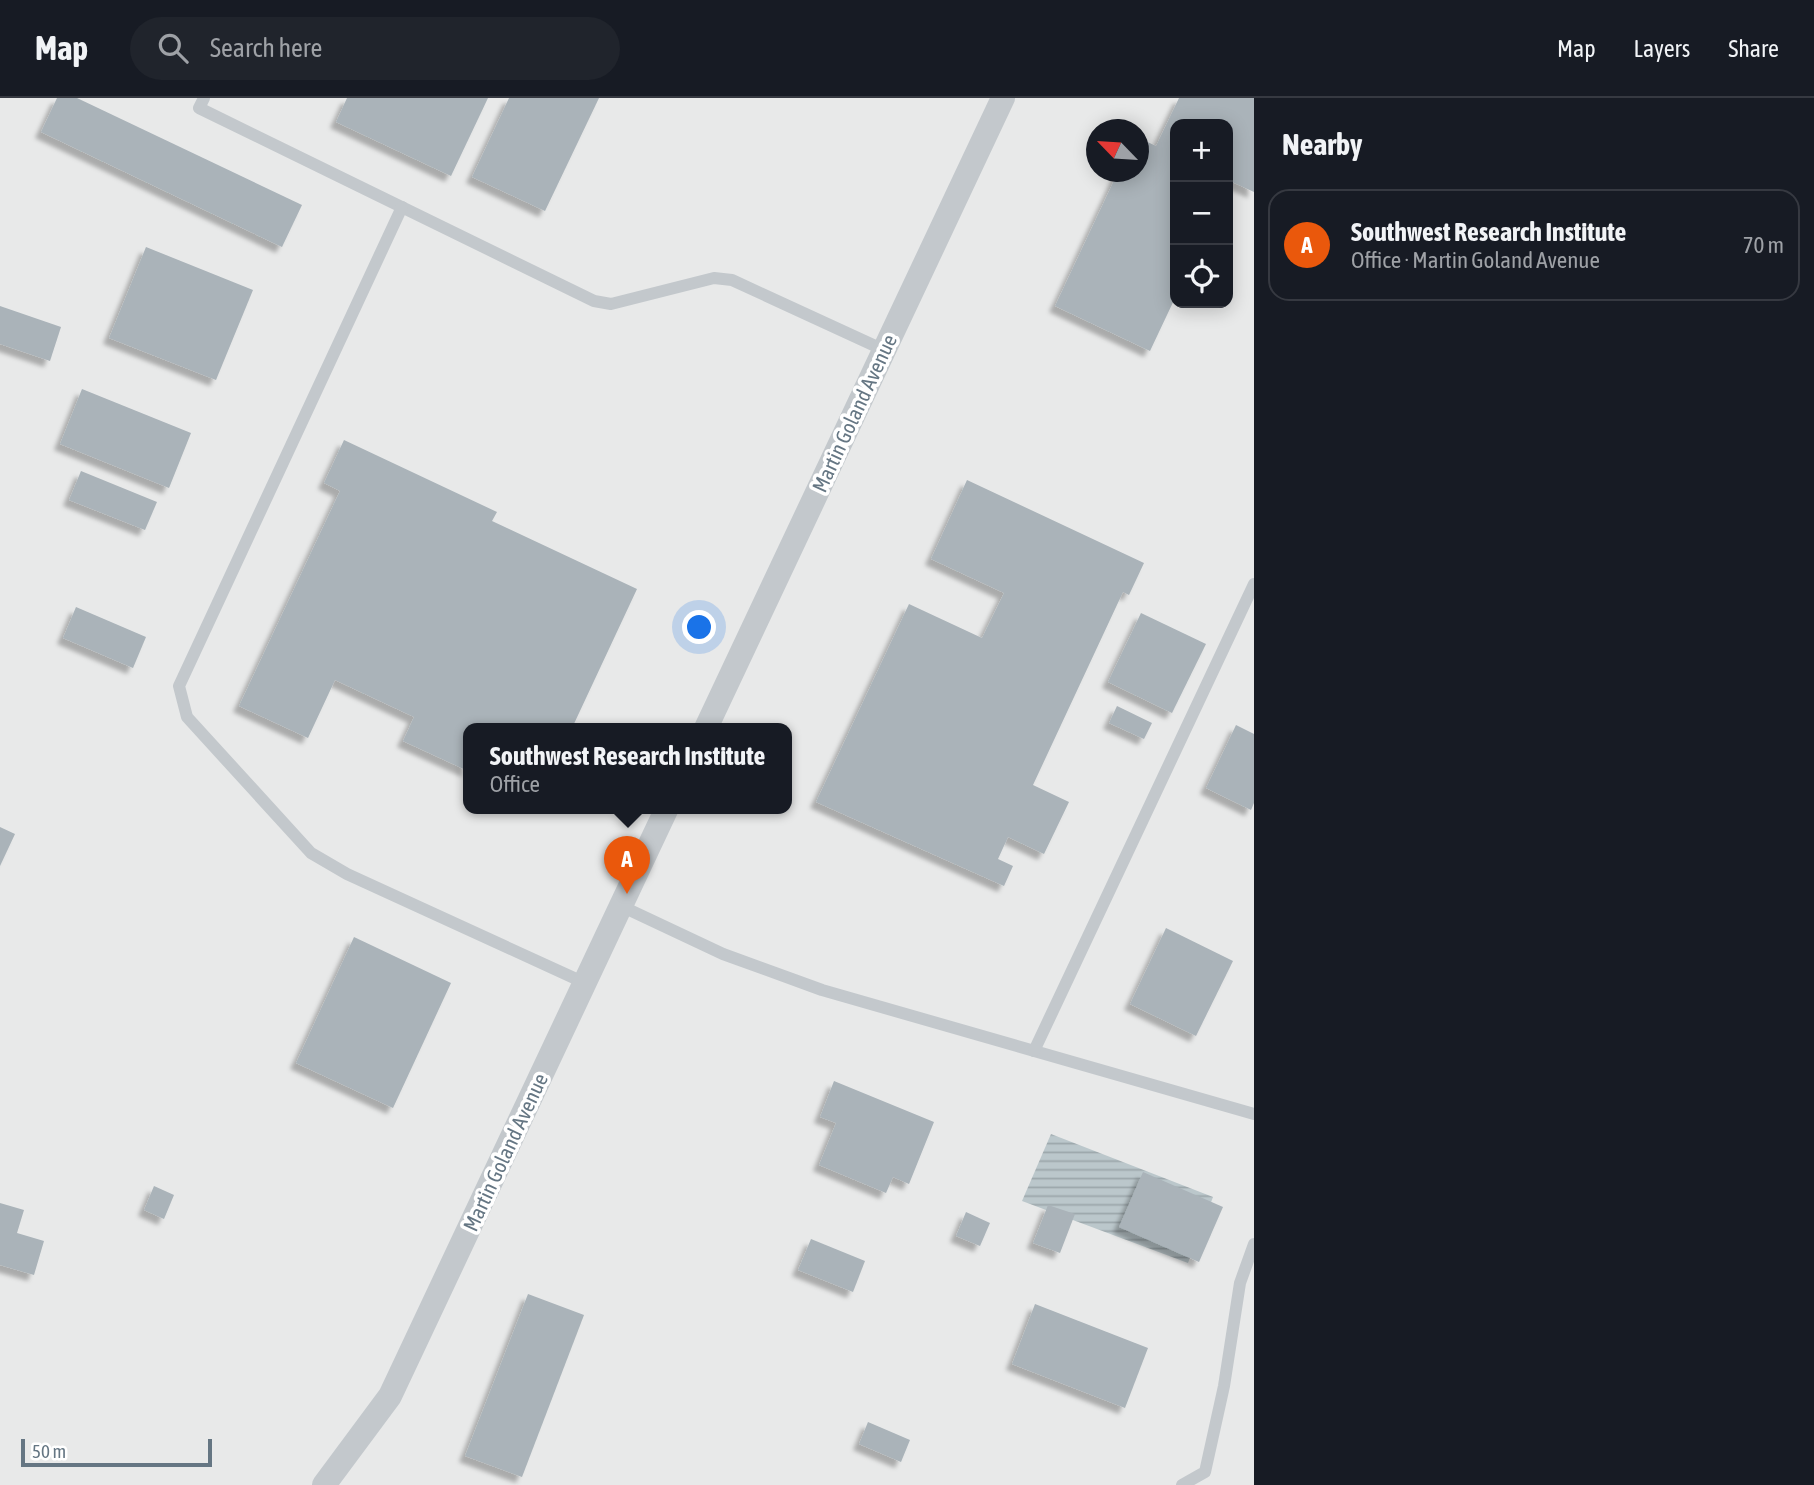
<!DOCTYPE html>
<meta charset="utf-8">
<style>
:root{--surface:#171b24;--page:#20242c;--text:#f1f3f6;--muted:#9ea1a6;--line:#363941;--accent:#ea580c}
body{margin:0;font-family:"Asap Condensed",sans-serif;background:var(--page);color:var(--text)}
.controls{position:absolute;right:21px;top:21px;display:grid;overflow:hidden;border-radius:14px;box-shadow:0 4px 18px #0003}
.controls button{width:63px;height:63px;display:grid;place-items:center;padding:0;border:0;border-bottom:2px solid var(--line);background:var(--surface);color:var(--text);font:35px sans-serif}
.compass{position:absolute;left:1086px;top:21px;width:63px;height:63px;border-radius:50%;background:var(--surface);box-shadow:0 4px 18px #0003;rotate:295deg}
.scale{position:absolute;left:21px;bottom:18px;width:191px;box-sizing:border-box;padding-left:7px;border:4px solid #657683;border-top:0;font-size:19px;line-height:24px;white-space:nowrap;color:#657683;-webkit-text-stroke:5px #fff;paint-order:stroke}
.you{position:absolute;left:700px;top:530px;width:24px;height:24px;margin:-18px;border:5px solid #fff;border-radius:50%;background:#1a73e8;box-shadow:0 0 0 10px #1a73e833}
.badge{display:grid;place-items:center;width:46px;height:46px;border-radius:50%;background:var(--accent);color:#fff;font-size:23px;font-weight:700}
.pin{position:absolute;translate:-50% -58px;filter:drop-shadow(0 2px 4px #0008)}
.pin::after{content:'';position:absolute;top:37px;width:24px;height:21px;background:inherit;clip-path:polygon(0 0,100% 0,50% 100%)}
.popup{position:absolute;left:463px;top:625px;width:329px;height:91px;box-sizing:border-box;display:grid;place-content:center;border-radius:14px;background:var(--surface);filter:drop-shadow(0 2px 5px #0005);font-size:23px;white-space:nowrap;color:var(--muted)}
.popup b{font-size:26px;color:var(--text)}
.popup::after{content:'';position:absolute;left:50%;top:100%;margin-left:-14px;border:14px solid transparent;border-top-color:var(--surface)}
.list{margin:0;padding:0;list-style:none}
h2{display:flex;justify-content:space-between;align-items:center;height:91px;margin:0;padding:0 28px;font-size:30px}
h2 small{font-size:23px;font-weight:400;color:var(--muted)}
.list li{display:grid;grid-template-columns:46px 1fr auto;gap:21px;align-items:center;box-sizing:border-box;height:112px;margin:0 14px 14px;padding:0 14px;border:2px solid var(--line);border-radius:21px}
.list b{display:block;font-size:26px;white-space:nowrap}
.list p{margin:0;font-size:23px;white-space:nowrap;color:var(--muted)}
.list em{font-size:23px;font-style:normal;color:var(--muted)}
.icon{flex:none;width:38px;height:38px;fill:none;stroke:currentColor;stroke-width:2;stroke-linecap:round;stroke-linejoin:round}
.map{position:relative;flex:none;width:1254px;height:1387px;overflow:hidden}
header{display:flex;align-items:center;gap:42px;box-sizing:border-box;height:98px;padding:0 35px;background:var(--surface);border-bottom:2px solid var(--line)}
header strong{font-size:33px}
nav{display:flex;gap:38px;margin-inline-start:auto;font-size:24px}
.search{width:490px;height:63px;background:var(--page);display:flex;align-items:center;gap:18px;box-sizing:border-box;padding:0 24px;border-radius:38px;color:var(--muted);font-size:26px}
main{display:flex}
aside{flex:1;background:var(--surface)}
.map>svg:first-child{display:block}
.built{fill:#e8e9e9;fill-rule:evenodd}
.water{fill:url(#water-rules)}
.building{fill:#aab3b9;filter:url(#shadow)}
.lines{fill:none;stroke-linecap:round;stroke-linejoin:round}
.lane{stroke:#c3c8cc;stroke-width:12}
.street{stroke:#c3c8cc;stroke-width:24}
.labels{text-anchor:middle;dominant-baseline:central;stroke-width:7;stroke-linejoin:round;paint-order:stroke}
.street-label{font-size:21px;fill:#657683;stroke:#fff}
</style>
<header>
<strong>Map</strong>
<div class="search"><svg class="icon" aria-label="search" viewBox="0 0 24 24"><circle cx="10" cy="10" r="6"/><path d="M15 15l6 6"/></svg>Search here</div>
<nav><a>Map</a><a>Layers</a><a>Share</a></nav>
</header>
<main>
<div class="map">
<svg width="1254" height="1387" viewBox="0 0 1254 1387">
<defs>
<pattern id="water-rules" width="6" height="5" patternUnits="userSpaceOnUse" patternTransform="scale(1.75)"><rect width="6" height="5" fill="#bbc7cb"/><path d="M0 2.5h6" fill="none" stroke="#9ca6aa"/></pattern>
<filter id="shadow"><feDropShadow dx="-6" dy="6" stdDeviation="2" flood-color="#0004"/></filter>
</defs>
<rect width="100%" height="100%" fill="#fafaf8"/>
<path class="built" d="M0 0H1254V1387H0ZM1175 26H1228V205H1175ZM1097 32H1139V74H1097ZM468 630H786V710H468Z"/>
<polygon class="water" points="1051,1036 1213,1099 1188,1165 1022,1103"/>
<g class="building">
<polygon points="57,0 77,0 302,107 282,149 41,34"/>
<polygon points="347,0 488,0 451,78 336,24"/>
<polygon points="509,0 599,0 545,113 472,79"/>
<polygon points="1179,0 1254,0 1254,94 1230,83 1228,88 1228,26 1175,26 1175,200 1150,253 1055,208 1118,74 1139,74 1139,40 1156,48"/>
<polygon points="146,149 253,192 216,282 109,240"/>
<polygon points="0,208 61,229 50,263 0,246"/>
<polygon points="82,291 191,335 169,390 60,346"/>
<polygon points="344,342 497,414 492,423 637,491 572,630 468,630 468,673 403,643 414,619 335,582 308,640 239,608 340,393 324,385"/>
<polygon points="81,373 157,404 145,432 69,402"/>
<polygon points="967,382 1144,465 1129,497 1123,494 1033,687 1069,704 1044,756 1008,739 998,761 1013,768 1004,788 816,704 909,506 982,540 1004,495 931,461"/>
<polygon points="76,509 146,539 133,570 63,540"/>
<polygon points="1141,515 1206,546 1172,615 1108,584"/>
<polygon points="1117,608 1152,625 1144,641 1109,625"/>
<polygon points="1236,627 1254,636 1254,705 1251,712 1206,690"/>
<polygon points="0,729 15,736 0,768"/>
<polygon points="1166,830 1233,863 1196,938 1130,906"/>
<polygon points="354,839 451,885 393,1010 296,965"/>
<polygon points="834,983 934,1024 909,1086 893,1079 886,1095 819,1067 836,1025 820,1019"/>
<polygon points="1143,1074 1223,1109 1199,1164 1119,1129"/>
<polygon points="154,1088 174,1097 164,1121 144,1112"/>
<polygon points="0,1105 24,1112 17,1135 44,1143 34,1177 0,1167"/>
<polygon points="1048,1107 1075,1116 1060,1155 1033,1145"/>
<polygon points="966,1114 990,1125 980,1148 956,1138"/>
<polygon points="811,1141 865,1163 853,1194 798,1172"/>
<polygon points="528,1196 584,1217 522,1379 465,1358"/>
<polygon points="1035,1206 1148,1250 1125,1310 1012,1266"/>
<polygon points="868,1324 910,1342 901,1364 859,1346"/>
</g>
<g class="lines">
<g class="lane">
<polyline points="204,0 199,10 594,203 611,206 714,180 732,182 884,252"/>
<polyline points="402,109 179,588 187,619 311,755 347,776 585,885"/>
<polyline points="621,808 723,856 822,892 1254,1016"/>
<polyline points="1034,953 1254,486"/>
<polyline points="1182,1387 1205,1374 1224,1288 1240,1185 1254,1146"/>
</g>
<g class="street">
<polyline points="706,630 1003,0"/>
<polyline points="324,1387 390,1298 667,710"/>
</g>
</g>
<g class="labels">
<g class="street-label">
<text transform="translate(854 315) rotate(-65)">Martin Goland Avenue</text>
<text transform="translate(505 1054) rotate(-65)">Martin Goland Avenue</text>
</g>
</g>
</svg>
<div class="controls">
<button>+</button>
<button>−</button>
<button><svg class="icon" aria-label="locate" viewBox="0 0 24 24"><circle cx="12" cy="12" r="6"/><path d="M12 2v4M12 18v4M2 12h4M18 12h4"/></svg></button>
</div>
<svg class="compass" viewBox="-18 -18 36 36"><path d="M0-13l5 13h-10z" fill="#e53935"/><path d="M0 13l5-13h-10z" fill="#9ea1a6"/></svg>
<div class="scale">50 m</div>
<div class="you"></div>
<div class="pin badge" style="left:627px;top:796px">A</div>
<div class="popup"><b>Southwest Research Institute</b>Office</div>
</div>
<aside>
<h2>Nearby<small></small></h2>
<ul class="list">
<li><span class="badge">A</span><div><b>Southwest Research Institute</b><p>Office · Martin Goland Avenue</p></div><em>70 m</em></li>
</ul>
</aside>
</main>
